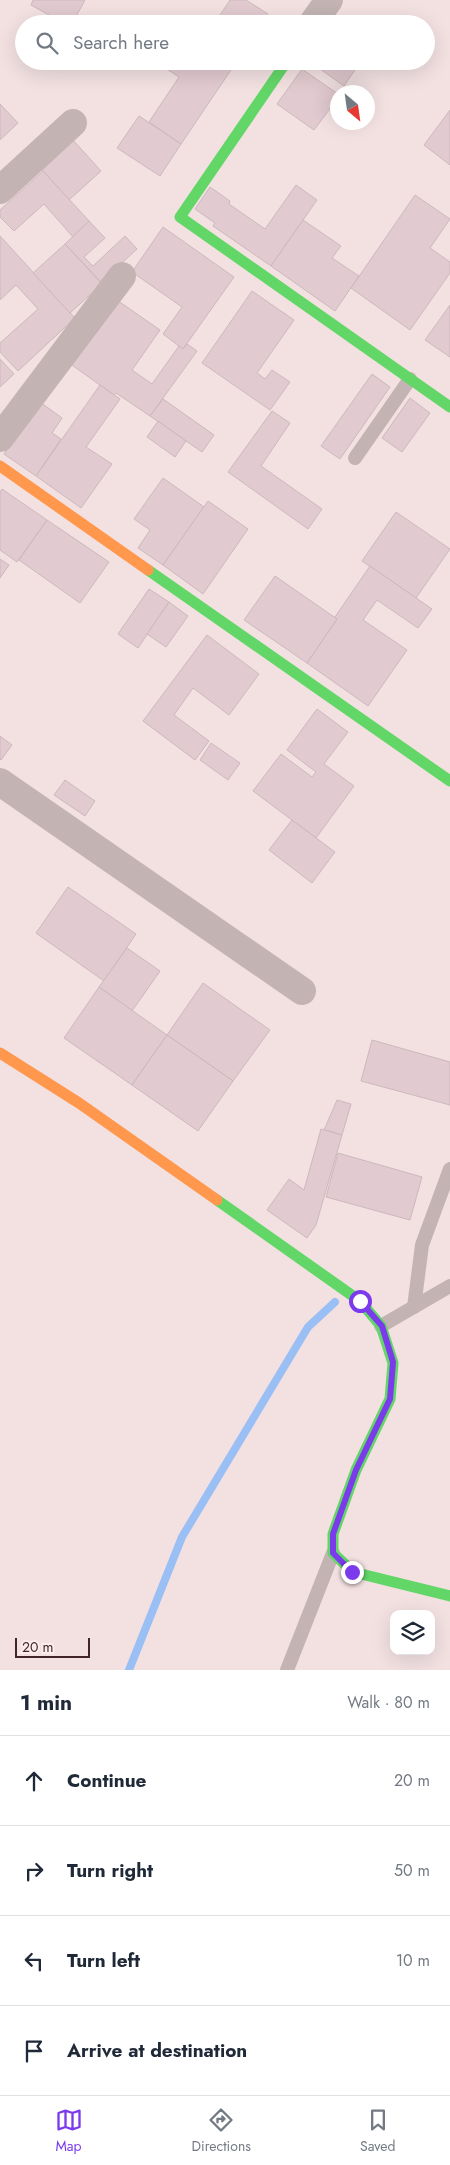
<!DOCTYPE html>
<meta charset="utf-8">
<style>
:root{--surface:#fff;--page:#f2f2f3;--text:#1f2937;--muted:#747a83;--line:#e0e1e3;--accent:#7c3aed}
body{margin:0;font-family:Jost,sans-serif;background:var(--page);color:var(--text)}
.controls{position:absolute;right:15px;bottom:15px;display:grid;overflow:hidden;border-radius:10px;box-shadow:0 5px 20px #0002}
.controls button{width:45px;height:45px;display:grid;place-items:center;padding:0;border:0;border-bottom:1px solid var(--line);background:var(--surface);color:var(--text);font:25px sans-serif}
.compass{position:absolute;left:330px;top:85px;width:45px;height:45px;border-radius:50%;background:var(--surface);box-shadow:0 5px 20px #0002;rotate:151deg}
.scale{position:absolute;left:15px;bottom:12px;width:75px;box-sizing:border-box;padding-left:5px;border:2px solid #422527;border-top:0;font-size:14px;line-height:18px;white-space:nowrap;color:#422527;-webkit-text-stroke:4px #fcecec;paint-order:stroke}
.stop{position:absolute;width:15px;height:15px;margin:-11px;border:4px solid #7c3aed;border-radius:50%;background:#fff}
.stop.end{background:#7c3aed;border-color:#fff;box-shadow:0 1px 5px #0008}
.list{margin:0;padding:0;list-style:none}
h2{display:flex;justify-content:space-between;align-items:center;height:65px;margin:0;padding:0 20px;font-size:21px}
h2 small{font-size:16px;font-weight:400;color:var(--muted)}
.list li{display:grid;grid-template-columns:32px 1fr auto;gap:15px;align-items:center;box-sizing:border-box;height:90px;padding:0 20px;border-top:1px solid var(--line)}
.list b{display:block;font-size:19px;white-space:nowrap}
.list em{font-size:16px;font-style:normal;color:var(--muted)}
.icon{flex:none;width:28px;height:28px;fill:none;stroke:currentColor;stroke-width:2;stroke-linecap:round;stroke-linejoin:round}
.map{position:relative;flex:none;width:450px;height:1670px;overflow:hidden}
.search{position:absolute;background:var(--surface);box-shadow:0 5px 20px #0002;left:15px;right:15px;top:15px;height:55px;display:flex;align-items:center;gap:12px;box-sizing:border-box;padding:0 18px;border-radius:28px;color:var(--muted);font-size:19px}
.sheet{height:425px;background:var(--surface)}
nav{display:flex;justify-content:space-around;align-items:center;box-sizing:border-box;height:70px;border-top:1px solid var(--line);background:var(--surface);font-size:14px;color:var(--muted)}
nav a{display:grid;justify-items:center;gap:2px}
nav .on{color:var(--accent)}
.map>svg:first-child{display:block}
.lines{fill:none;stroke-linecap:round;stroke-linejoin:round}
.stream{stroke:#9abff4;stroke-width:8}
.building{fill:#e1cad0;stroke:#ccb8bd}
.lane{stroke:#c3b3b3;stroke-width:14}
.street{stroke:#c3b3b3;stroke-width:28}
.fast{stroke:#63d668;stroke-width:11}
.slow{stroke:#ff974d;stroke-width:11}
.route{stroke:#7c3aed;stroke-width:6}
</style>
<div class="map">
<svg width="450" height="1670" viewBox="0 0 450 1670">
<rect width="100%" height="100%" fill="#f3e1e2"/>
<g class="lines">
<polyline class="stream" points="129,1670 182,1537 308,1327 335,1302"/>
</g>
<g class="building">
<polygon points="33,0 85,0 72,24 65,24 31,5"/>
<polygon points="230,0 246,0 268,14 262,24 214,24"/>
<polygon points="165,61 237,61 181,144 149,122 179,77 162,66"/>
<polygon points="309,61 361,61 344,86"/>
<polygon points="302,69 338,94 338,98 314,130 277,104"/>
<polygon points="0,104 18,123 0,140"/>
<polygon points="450,110 450,165 424,145"/>
<polygon points="139,116 181,144 160,176 117,148"/>
<polygon points="72,139 101,171 69,200 41,169"/>
<polygon points="43,171 89,221 73,237 44,204 14,231 0,217 0,210"/>
<polygon points="296,185 317,200 271,266 213,226 215,223 195,209 210,187 230,201 229,204 265,229"/>
<polygon points="415,195 450,219 430,248 450,262 450,273 410,330 351,288"/>
<polygon points="303,220 341,246 332,258 359,276 335,311 271,266"/>
<polygon points="89,221 105,238 84,257 93,266 125,236 137,249 101,282 65,244"/>
<polygon points="163,227 234,277 183,349 163,334 182,307 132,272"/>
<polygon points="0,236 75,318 18,371 0,352 0,343 38,309 16,285 0,300"/>
<polygon points="65,244 102,284 70,313 33,273"/>
<polygon points="252,291 294,320 257,373 265,379 272,370 290,382 270,410 202,363"/>
<polygon points="114,298 160,330 132,370 152,384 179,346 183,349 187,344 197,351 150,416 116,393 114,395 69,363"/>
<polygon points="450,305 450,357 425,340"/>
<polygon points="0,359 14,374 0,387"/>
<polygon points="372,374 390,387 340,459 321,446"/>
<polygon points="100,385 120,399 86,447 112,464 81,508 36,476"/>
<polygon points="410,398 430,413 402,452 382,438"/>
<polygon points="163,399 214,435 202,452 150,416"/>
<polygon points="40,402 62,418 52,433 61,439 36,476 4,454"/>
<polygon points="272,411 290,423 261,466 322,509 308,529 228,472"/>
<polygon points="158,421 186,441 175,457 147,437"/>
<polygon points="163,478 204,507 163,565 138,548 150,530 134,519"/>
<polygon points="2,489 47,520 17,562 0,550 0,492"/>
<polygon points="208,501 248,529 203,594 163,565"/>
<polygon points="396,512 450,549 416,598 362,561"/>
<polygon points="47,520 109,562 80,603 19,560"/>
<polygon points="0,559 9,565 0,578"/>
<polygon points="370,566 432,609 418,628 377,600 363,620 407,650 368,706 307,663 337,619 335,617"/>
<polygon points="275,576 337,619 307,663 244,620"/>
<polygon points="149,589 169,602 138,648 118,634"/>
<polygon points="169,602 188,616 166,647 147,634"/>
<polygon points="207,635 259,674 229,715 193,688 174,715 209,741 195,760 143,721"/>
<polygon points="317,709 348,732 324,764 354,786 316,838 253,791 281,754 312,777 316,772 287,750"/>
<polygon points="0,736 12,745 1,760 0,759"/>
<polygon points="211,743 240,763 228,780 200,760"/>
<polygon points="65,780 95,801 85,816 54,795"/>
<polygon points="292,820 335,852 312,883 269,850"/>
<polygon points="68,887 136,934 104,981 36,933"/>
<polygon points="127,948 160,971 132,1011 99,987"/>
<polygon points="203,983 270,1030 233,1081 167,1035"/>
<polygon points="99,987 167,1035 132,1085 64,1038"/>
<polygon points="167,1035 233,1081 198,1131 132,1085"/>
<polygon points="372,1040 450,1062 450,1105 361,1081"/>
<polygon points="337,1100 351,1104 342,1135 324,1130"/>
<polygon points="321,1129 342,1135 316,1225 307,1238 267,1210 289,1179 304,1190"/>
<polygon points="338,1153 422,1177 410,1220 326,1197"/>
</g>
<g class="lines">
<g class="lane">
<polyline points="355,458 410,379"/>
<polyline points="414,1307 422,1245 450,1169"/>
<polyline points="381,1326 450,1286"/>
<polyline points="287,1670 333,1553"/>
</g>
<g class="street">
<polyline points="312,24 329,0"/>
<polyline points="0,190 73,123"/>
<polyline points="0,438 122,276"/>
<polyline points="0,782 302,991"/>
</g>
<g class="fast">
<polyline points="287,61 180,217 450,407"/>
<polyline points="148,570 450,781"/>
<polyline points="217,1200 360,1301 381,1326 393,1363 390,1399 356,1470 333,1534 333,1553 353,1572 450,1596"/>
</g>
<g class="slow">
<polyline points="0,466 148,570"/>
<polyline points="0,1053 79,1103 217,1200"/>
</g>
</g>
<g class="lines">
<polyline class="route" points="352,1572 333,1553 333,1534 356,1470 390,1399 393,1362 382,1326 360,1301"/>
</g>
</svg>
<div class="controls">
<button><svg class="icon" aria-label="layers" viewBox="0 0 24 24"><path d="M12 4l9 5-9 5-9-5zM3 14l9 5 9-5"/></svg></button>
</div>
<svg class="compass" viewBox="-18 -18 36 36"><path d="M0-13l5 13h-10z" fill="#e53935"/><path d="M0 13l5-13h-10z" fill="#747a83"/></svg>
<div class="scale">20 m</div>
<div class="stop" style="left:360px;top:1301px"></div>
<div class="stop end" style="left:352px;top:1572px"></div>
<div class="search"><svg class="icon" aria-label="search" viewBox="0 0 24 24"><circle cx="10" cy="10" r="6"/><path d="M15 15l6 6"/></svg>Search here</div>
</div>
<section class="sheet">
<h2>1 min<small>Walk · 80 m</small></h2>
<ul class="list">
<li><svg class="icon" aria-label="ahead" viewBox="0 0 24 24"><path d="M12 20V5M6 11l6-6 6 6"/></svg><div><b>Continue</b></div><em>20 m</em></li>
<li><svg class="icon" aria-label="right" viewBox="0 0 24 24"><path d="M7 20v-9h11M14 6l5 5-5 5"/></svg><div><b>Turn right</b></div><em>50 m</em></li>
<li><svg class="icon" aria-label="left" viewBox="0 0 24 24"><path d="M17 20v-9H6M10 6l-5 5 5 5"/></svg><div><b>Turn left</b></div><em>10 m</em></li>
<li><svg class="icon" aria-label="arrive" viewBox="0 0 24 24"><path d="M6 21V4h12l-3 4 3 4H6"/></svg><div><b>Arrive at destination</b></div></li>
</ul>
</section>
<nav>
<a class="on"><svg class="icon" aria-label="map" viewBox="0 0 24 24"><path d="M3 6l6-2 6 2 6-2v14l-6 2-6-2-6 2zM9 4v14M15 6v14"/></svg>Map</a>
<a><svg class="icon" aria-label="directions" viewBox="0 0 24 24"><path d="M12 3l9 9-9 9-9-9zM9 14v-3h6M13 9l2 2-2 2"/></svg>Directions</a>
<a><svg class="icon" aria-label="saved" viewBox="0 0 24 24"><path d="M7 4h10v16l-5-4-5 4z"/></svg>Saved</a>
</nav>
